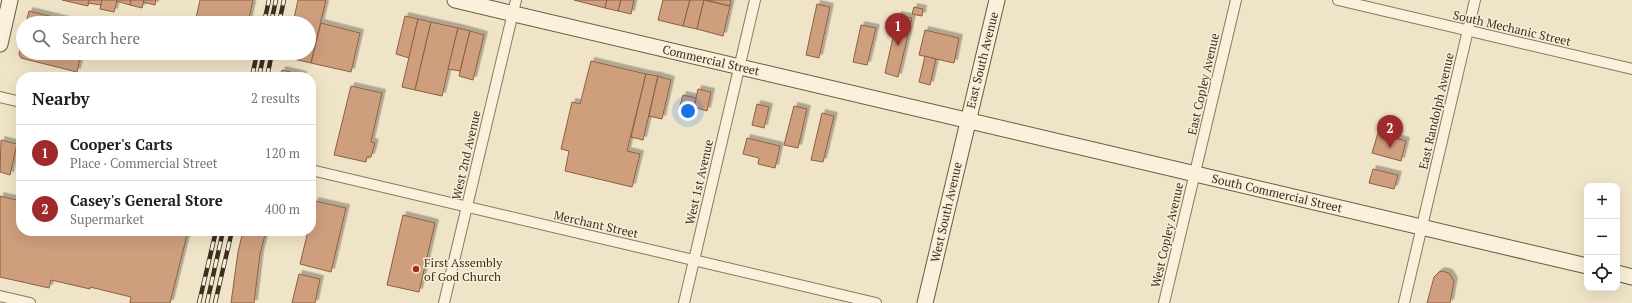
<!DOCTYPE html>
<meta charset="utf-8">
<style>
:root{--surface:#fff;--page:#f6f6f6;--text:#202124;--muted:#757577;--line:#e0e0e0;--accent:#9e2a2b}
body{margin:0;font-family:"PT Serif",serif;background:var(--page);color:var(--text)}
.controls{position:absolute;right:12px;bottom:12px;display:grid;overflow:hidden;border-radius:8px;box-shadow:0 4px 16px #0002}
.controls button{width:36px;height:36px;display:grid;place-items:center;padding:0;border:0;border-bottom:1px solid var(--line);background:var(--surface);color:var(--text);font:20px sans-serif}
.you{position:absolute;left:688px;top:111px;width:14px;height:14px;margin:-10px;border:3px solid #fff;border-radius:50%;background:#1a73e8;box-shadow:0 0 0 6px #1a73e833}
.badge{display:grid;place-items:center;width:26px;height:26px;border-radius:50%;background:var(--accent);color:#fff;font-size:13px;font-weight:700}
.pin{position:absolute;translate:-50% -33px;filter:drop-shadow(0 1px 2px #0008)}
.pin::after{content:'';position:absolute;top:21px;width:14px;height:12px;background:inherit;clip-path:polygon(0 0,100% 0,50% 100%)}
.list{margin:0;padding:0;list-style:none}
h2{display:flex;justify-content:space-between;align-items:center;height:52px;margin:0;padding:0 16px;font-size:17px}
h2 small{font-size:13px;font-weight:400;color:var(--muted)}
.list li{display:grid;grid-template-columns:26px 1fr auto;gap:12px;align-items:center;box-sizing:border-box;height:56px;padding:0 16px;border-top:1px solid var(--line)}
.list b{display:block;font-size:15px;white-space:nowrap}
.list p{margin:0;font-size:13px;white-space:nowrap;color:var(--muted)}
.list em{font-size:13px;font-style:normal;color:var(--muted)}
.icon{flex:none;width:22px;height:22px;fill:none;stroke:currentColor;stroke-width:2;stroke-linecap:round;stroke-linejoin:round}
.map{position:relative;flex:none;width:1632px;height:303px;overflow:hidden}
.search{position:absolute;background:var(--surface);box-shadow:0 4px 16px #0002;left:16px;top:16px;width:300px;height:44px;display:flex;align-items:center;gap:10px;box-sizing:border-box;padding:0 14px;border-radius:22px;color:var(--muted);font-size:15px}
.panel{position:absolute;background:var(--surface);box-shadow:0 4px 16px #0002;left:16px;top:72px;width:300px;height:164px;border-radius:16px}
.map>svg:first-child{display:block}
.building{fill:#cf9f7d;stroke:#8d5f41;filter:url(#shadow)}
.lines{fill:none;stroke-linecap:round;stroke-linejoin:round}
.street-casing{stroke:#8d765c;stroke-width:12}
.secondary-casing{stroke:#6f573f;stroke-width:17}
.street{stroke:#faf1dc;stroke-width:10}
.secondary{stroke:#faf1dc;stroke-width:15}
.rail-casing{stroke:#3d2e20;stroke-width:4.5}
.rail{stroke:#f7eed8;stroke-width:3;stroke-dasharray:9;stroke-linecap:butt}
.poi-dot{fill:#9e2a2b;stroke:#f7eed8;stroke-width:1.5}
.labels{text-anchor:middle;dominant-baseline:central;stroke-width:3;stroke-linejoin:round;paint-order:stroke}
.street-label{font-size:12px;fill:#3d2e20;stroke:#f7eed8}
.poi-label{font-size:12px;fill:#3d2e20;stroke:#f7eed8;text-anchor:start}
</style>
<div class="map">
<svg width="1632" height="303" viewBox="0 0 1632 303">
<defs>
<filter id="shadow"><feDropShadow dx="3.5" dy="-3.5" stdDeviation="0" flood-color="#0004"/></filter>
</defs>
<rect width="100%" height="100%" fill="#f0e4c8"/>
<g class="building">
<polygon points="62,0 89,0 88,6"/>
<polygon points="89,0 102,0 101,5 88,3"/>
<polygon points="102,0 117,0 114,12 100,9"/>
<polygon points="117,0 131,0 130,5 116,1"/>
<polygon points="131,0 144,0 142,8 130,5"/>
<polygon points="144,0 156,0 155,5 143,2"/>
<polygon points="200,0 253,0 248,23 195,23"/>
<polygon points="298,0 326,0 311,63 285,57 286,53 309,53 309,23 293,23"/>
<polygon points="574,0 607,0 605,8"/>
<polygon points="607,0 621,0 618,11 605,8"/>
<polygon points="621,0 634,0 631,14 618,11"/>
<polygon points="663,0 690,0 683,26 658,20"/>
<polygon points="690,0 704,0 697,29 683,26"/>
<polygon points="704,0 730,6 723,36 697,29"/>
<polygon points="706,0 731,0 730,6"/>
<polygon points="817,4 830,7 819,58 806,55"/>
<polygon points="914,7 923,9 922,16 912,14"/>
<polygon points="29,11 78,23 26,23"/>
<polygon points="898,15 912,18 898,77 885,73"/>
<polygon points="405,16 418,19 409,58 396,54"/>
<polygon points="418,19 431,22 415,90 402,87"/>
<polygon points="431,22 458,28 442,96 415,90"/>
<polygon points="321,23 360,33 351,72 311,63"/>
<polygon points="861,25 876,28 867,65 853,62"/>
<polygon points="458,28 470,31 460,71 448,69"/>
<polygon points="925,30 959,38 954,63 919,55"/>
<polygon points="470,31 484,35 473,80 459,76"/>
<polygon points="23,38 23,53 81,53 77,72 21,58 19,54"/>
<polygon points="925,56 936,59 930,85 919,82"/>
<polygon points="591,61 646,74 627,151 640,154 632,187 565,171 569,151 561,149 572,102 580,104"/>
<polygon points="282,70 303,75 303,77 280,77"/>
<polygon points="646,74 658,76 643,140 631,137"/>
<polygon points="658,76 671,80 662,119 649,116"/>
<polygon points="351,86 382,93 371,142 375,143 371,157 367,157 366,162 334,155"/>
<polygon points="698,89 711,92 707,111 694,107"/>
<polygon points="683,95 696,98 693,112 679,109"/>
<polygon points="757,104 769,107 764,128 752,125"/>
<polygon points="794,106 807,109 798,148 784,145"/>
<polygon points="822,113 834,116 823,162 811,160"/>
<polygon points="1378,133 1406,141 1401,161 1372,153"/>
<polygon points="747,138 780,146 775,168 758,164 759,158 743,154"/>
<polygon points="1,140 17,144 10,175 0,172"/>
<polygon points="1373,169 1398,175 1394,189 1369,183"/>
<polygon points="0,196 21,201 21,231 188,231 170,303 130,303 131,297 90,287 90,289 51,280 49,288 0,277"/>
<polygon points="315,201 346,208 331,272 300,264 308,231 311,231 311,219"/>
<polygon points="403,215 435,223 419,292 387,285"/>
<polygon points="243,231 266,231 260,254 254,303 231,303 238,252"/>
<polygon points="1442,271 1449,273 1454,281 1450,303 1427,303 1434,277 1439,272"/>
<polygon points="299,274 320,279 315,303 292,303"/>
</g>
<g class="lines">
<defs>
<g id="street">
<polyline points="1338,0 1632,69"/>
<polyline points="0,97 21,102"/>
<polyline points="311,170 876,303"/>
<polyline points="0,296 30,303"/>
<polyline points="444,303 516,0"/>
<polyline points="684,303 755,0"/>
<polyline points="1164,303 1236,0"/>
<polyline points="1404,303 1475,0"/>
</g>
<g id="secondary">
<polyline points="455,0 1587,266"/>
<polyline points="0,44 10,0"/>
<polyline points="1617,273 1632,277"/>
<polyline points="925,303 997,0"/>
</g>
</defs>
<use href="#street" class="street-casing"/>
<use href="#secondary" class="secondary-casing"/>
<use href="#street" class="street"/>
<use href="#secondary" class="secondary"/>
<defs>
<g id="rail">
<polyline points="264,23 269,0"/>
<polyline points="271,23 276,0"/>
<polyline points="279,23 284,0"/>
<polyline points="252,77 257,53"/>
<polyline points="259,77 264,53"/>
<polyline points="267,77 272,53"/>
<polyline points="199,303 216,231"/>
<polyline points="207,303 223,231"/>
<polyline points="215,303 232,231"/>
</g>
</defs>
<use href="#rail" class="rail-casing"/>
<use href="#rail" class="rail"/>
</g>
<circle class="poi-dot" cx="416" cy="269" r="4"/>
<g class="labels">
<g class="street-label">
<text transform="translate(1512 28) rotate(13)">South Mechanic Street</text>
<text transform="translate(711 60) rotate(13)">Commercial Street</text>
<text transform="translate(982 60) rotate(-76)">East South Avenue</text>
<text transform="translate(1203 84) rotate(-77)">East Copley Avenue</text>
<text transform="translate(1436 111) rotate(-77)">East Randolph Avenue</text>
<text transform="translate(466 155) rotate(-77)">West 2nd Avenue</text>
<text transform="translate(699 182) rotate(-77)">West 1st Avenue</text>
<text transform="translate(1277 193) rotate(13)">South Commercial Street</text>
<text transform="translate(946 212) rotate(-77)">West South Avenue</text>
<text transform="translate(596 224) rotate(13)">Merchant Street</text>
<text transform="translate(1167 235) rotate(-77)">West Copley Avenue</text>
</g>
<g class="poi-label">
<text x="424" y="262">First Assembly<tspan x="424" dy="14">of God Church</tspan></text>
</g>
</g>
</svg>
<div class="controls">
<button>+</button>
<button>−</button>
<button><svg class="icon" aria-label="locate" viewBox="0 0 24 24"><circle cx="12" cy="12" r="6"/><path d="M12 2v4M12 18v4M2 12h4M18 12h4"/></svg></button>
</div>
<div class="you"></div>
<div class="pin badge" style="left:898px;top:46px">1</div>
<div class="pin badge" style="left:1390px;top:148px">2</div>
<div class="search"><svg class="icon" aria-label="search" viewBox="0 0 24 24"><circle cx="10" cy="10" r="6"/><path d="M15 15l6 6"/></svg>Search here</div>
<section class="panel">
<h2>Nearby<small>2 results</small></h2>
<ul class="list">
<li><span class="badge">1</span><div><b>Cooper's Carts</b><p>Place · Commercial Street</p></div><em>120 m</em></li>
<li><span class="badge">2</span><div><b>Casey's General Store</b><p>Supermarket</p></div><em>400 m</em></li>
</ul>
</section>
</div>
